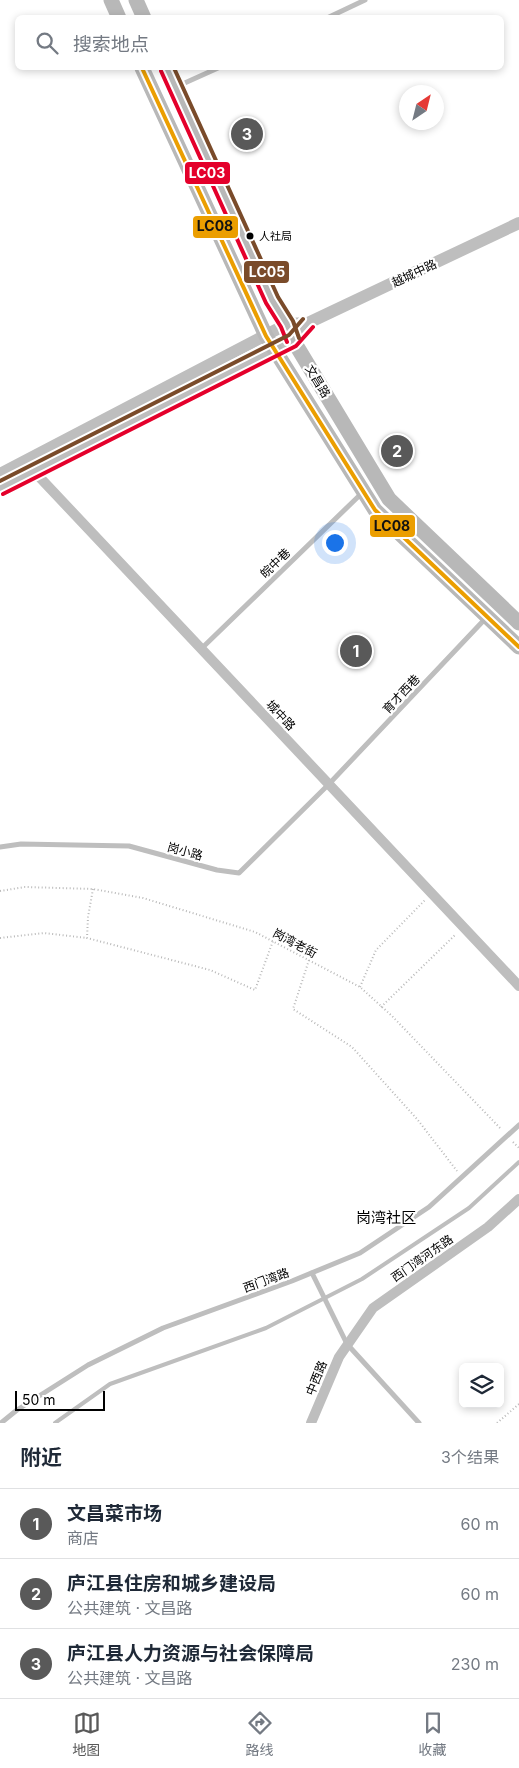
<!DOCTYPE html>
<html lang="zh">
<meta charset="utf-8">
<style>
:root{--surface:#fff;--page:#f6f6f7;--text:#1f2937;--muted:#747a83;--line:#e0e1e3;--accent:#595959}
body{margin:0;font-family:Inter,"Noto Sans SC",sans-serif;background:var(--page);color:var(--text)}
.controls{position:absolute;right:15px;bottom:15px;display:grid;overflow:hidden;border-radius:8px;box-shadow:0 2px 8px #0003}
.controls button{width:45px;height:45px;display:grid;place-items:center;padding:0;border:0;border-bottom:1px solid var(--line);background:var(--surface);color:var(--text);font:25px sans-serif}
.compass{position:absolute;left:399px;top:85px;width:45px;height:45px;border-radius:50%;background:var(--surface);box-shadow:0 2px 8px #0003;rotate:35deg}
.scale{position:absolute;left:15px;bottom:12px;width:90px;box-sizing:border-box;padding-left:5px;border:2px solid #000;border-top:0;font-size:14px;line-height:18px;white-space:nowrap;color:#000;-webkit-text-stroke:4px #fff;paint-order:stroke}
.you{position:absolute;left:334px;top:542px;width:18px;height:18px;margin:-12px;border:4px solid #fff;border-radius:50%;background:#1a73e8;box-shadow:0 0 0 8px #1a73e833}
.badge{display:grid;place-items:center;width:32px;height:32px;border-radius:50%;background:var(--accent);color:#fff;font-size:16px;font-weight:700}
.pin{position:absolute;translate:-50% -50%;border:2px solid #fff;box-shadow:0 1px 5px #0006}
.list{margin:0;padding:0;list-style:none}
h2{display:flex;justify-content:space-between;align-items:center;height:65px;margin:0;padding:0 20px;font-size:21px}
h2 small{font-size:16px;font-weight:400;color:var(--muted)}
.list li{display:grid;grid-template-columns:32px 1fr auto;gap:15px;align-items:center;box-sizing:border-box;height:70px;padding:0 20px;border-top:1px solid var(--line)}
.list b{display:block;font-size:19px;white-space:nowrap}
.list p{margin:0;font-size:16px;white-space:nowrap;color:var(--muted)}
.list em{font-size:16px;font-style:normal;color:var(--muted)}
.icon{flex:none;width:28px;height:28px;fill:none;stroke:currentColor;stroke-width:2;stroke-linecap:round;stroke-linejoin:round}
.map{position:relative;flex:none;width:519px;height:1423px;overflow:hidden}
.search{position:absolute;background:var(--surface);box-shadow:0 2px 8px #0003;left:15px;right:15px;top:15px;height:55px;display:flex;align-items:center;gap:12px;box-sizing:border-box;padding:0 18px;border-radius:8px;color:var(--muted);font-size:19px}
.sheet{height:275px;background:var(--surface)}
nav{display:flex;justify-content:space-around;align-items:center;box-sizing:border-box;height:70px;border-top:1px solid var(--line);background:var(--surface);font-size:14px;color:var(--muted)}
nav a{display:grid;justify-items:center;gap:2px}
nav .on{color:var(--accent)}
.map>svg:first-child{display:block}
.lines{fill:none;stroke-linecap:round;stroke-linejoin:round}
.stream{stroke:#bebebe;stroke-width:4}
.path{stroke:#b9b9b9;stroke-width:2;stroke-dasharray:1 2.5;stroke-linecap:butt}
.service{stroke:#bebebe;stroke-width:5}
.minor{stroke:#bebebe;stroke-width:10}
.tertiary{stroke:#bebebe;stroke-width:12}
.secondary{stroke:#b8b8b8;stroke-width:15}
.bus-1-casing{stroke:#fff;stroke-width:8}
.bus-2-casing{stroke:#fff;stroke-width:8}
.bus-3-casing{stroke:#fff;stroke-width:8}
.bus-1{stroke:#eb9e00;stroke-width:4}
.bus-2{stroke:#e4002b;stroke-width:4}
.bus-3{stroke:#7a4b2a;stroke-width:4}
.bus-dot{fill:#000;stroke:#fff;stroke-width:2}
.labels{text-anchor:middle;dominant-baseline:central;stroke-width:4.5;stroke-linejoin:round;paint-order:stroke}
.bus-label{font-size:11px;fill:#000;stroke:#fff;text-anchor:start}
.street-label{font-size:12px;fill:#000;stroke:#fff}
.quarter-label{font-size:15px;fill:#000;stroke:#fff}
.line-badge{stroke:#fff;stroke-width:2}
.badge-label{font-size:14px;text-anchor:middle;font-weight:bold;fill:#fff}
.pale-badge-label{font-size:14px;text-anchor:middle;font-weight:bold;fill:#111}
</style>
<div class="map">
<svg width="519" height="1423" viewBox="0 0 519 1423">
<rect width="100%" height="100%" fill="#fff"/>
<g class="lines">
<polyline class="stream" points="55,1423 110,1384 266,1328 362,1279 469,1208 519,1162"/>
<g class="path">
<polyline points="93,889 88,917 87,938 210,970 255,990 273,941"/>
<polyline points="0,891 25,887 93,889 143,898 255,932 360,987 392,1016 501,1129"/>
<polyline points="0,938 44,933 87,938"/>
<polyline points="309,960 293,1009 352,1047 417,1119 457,1171"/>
<polyline points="360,987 376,950 425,900"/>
<polyline points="381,1007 455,935"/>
<polyline points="513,1142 519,1148"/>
<polyline points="497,1423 519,1404"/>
</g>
<g class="service">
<polyline points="327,18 365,0"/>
<polyline points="178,86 218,68"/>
<polyline points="201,649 362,493"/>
<polyline points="0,847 21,844 129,846 217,870 239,873 329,784 485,619"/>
<polyline points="312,1273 347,1344 419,1423"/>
<polyline points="1,1423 17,1410 88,1365 163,1328 292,1281 360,1253 429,1207 519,1125"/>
</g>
<g class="minor">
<polyline points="29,466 519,986"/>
<polyline points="311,1423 339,1357 373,1308 488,1227 519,1199"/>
</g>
<g class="tertiary">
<polyline points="0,474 287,324 308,323 519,223"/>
<polyline points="0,488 293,340 308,323"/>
</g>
<g class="secondary">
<polyline points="111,0 119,18"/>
<polyline points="136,0 144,18"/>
<polyline points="142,68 266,336 375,510 519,647"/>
<polyline points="167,68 272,300 287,324 293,340 389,499 519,623"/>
</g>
<defs>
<polyline id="bus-1" points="142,68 266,336 375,510 519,647"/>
<g id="bus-2">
<polyline points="161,71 266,303 281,327 287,342"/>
<polyline points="3,494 296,346 313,327"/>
</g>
<g id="bus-3">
<polyline points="174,68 278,297 293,321 299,338"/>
<polyline points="0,481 289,335 303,319"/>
</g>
</defs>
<use href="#bus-1" class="bus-1-casing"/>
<use href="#bus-2" class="bus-2-casing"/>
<use href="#bus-3" class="bus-3-casing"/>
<use href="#bus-1" class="bus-1"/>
<use href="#bus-2" class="bus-2"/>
<use href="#bus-3" class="bus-3"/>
</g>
<circle class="bus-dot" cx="250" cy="236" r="4.5"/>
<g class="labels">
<g class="bus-label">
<text x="259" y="236">人社局</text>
</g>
<g class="street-label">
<text transform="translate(414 273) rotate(-25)">越城中路</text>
<text transform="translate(318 381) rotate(59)">文昌路</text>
<text transform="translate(275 563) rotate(-44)">皖中巷</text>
<text transform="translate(401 694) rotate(-47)">育才西巷</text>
<text transform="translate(281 715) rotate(47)">城中路</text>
<text transform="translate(185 851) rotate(15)">岗小路</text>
<text transform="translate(295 943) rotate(28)">岗湾老街</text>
<text transform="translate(422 1258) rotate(-35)">西门湾河东路</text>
<text transform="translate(266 1280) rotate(-20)">西门湾路</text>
<text transform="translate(316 1378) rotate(-68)">中西路</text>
</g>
<g class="quarter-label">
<text x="386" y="1217">岗湾社区</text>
</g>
</g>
<g class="line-badge">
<rect x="184" y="161" width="47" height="24" rx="5" fill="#e4002b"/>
<rect x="192" y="215" width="47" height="24" rx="5" fill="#eb9e00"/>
<rect x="243" y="260" width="47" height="24" rx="5" fill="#7a4b2a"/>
<rect x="369" y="514" width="47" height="24" rx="5" fill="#eb9e00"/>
</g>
<g class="badge-label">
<text x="207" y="178">LC03</text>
<text x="267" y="277">LC05</text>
</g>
<g class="pale-badge-label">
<text x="215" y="231">LC08</text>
<text x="392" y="531">LC08</text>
</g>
</svg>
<div class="controls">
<button><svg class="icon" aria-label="layers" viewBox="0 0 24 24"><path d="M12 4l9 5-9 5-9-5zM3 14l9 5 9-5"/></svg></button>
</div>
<svg class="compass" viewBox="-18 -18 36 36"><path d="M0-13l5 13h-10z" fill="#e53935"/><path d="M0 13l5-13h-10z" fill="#747a83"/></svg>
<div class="scale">50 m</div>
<div class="you"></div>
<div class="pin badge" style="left:356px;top:651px">1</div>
<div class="pin badge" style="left:397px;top:451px">2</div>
<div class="pin badge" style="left:247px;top:134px">3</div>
<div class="search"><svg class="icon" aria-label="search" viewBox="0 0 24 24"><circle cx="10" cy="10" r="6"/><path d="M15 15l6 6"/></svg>搜索地点</div>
</div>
<section class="sheet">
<h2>附近<small>3个结果</small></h2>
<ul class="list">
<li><span class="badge">1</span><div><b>文昌菜市场</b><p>商店</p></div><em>60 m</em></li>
<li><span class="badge">2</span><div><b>庐江县住房和城乡建设局</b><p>公共建筑 · 文昌路</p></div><em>60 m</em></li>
<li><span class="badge">3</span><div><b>庐江县人力资源与社会保障局</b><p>公共建筑 · 文昌路</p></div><em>230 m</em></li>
</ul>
</section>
<nav>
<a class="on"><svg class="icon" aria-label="map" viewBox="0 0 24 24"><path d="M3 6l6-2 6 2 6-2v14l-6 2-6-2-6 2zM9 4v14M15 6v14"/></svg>地图</a>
<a><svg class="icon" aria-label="directions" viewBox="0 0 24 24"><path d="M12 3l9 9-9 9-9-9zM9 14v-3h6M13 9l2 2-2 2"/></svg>路线</a>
<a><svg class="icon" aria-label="saved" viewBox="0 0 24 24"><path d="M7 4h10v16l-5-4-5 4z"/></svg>收藏</a>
</nav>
